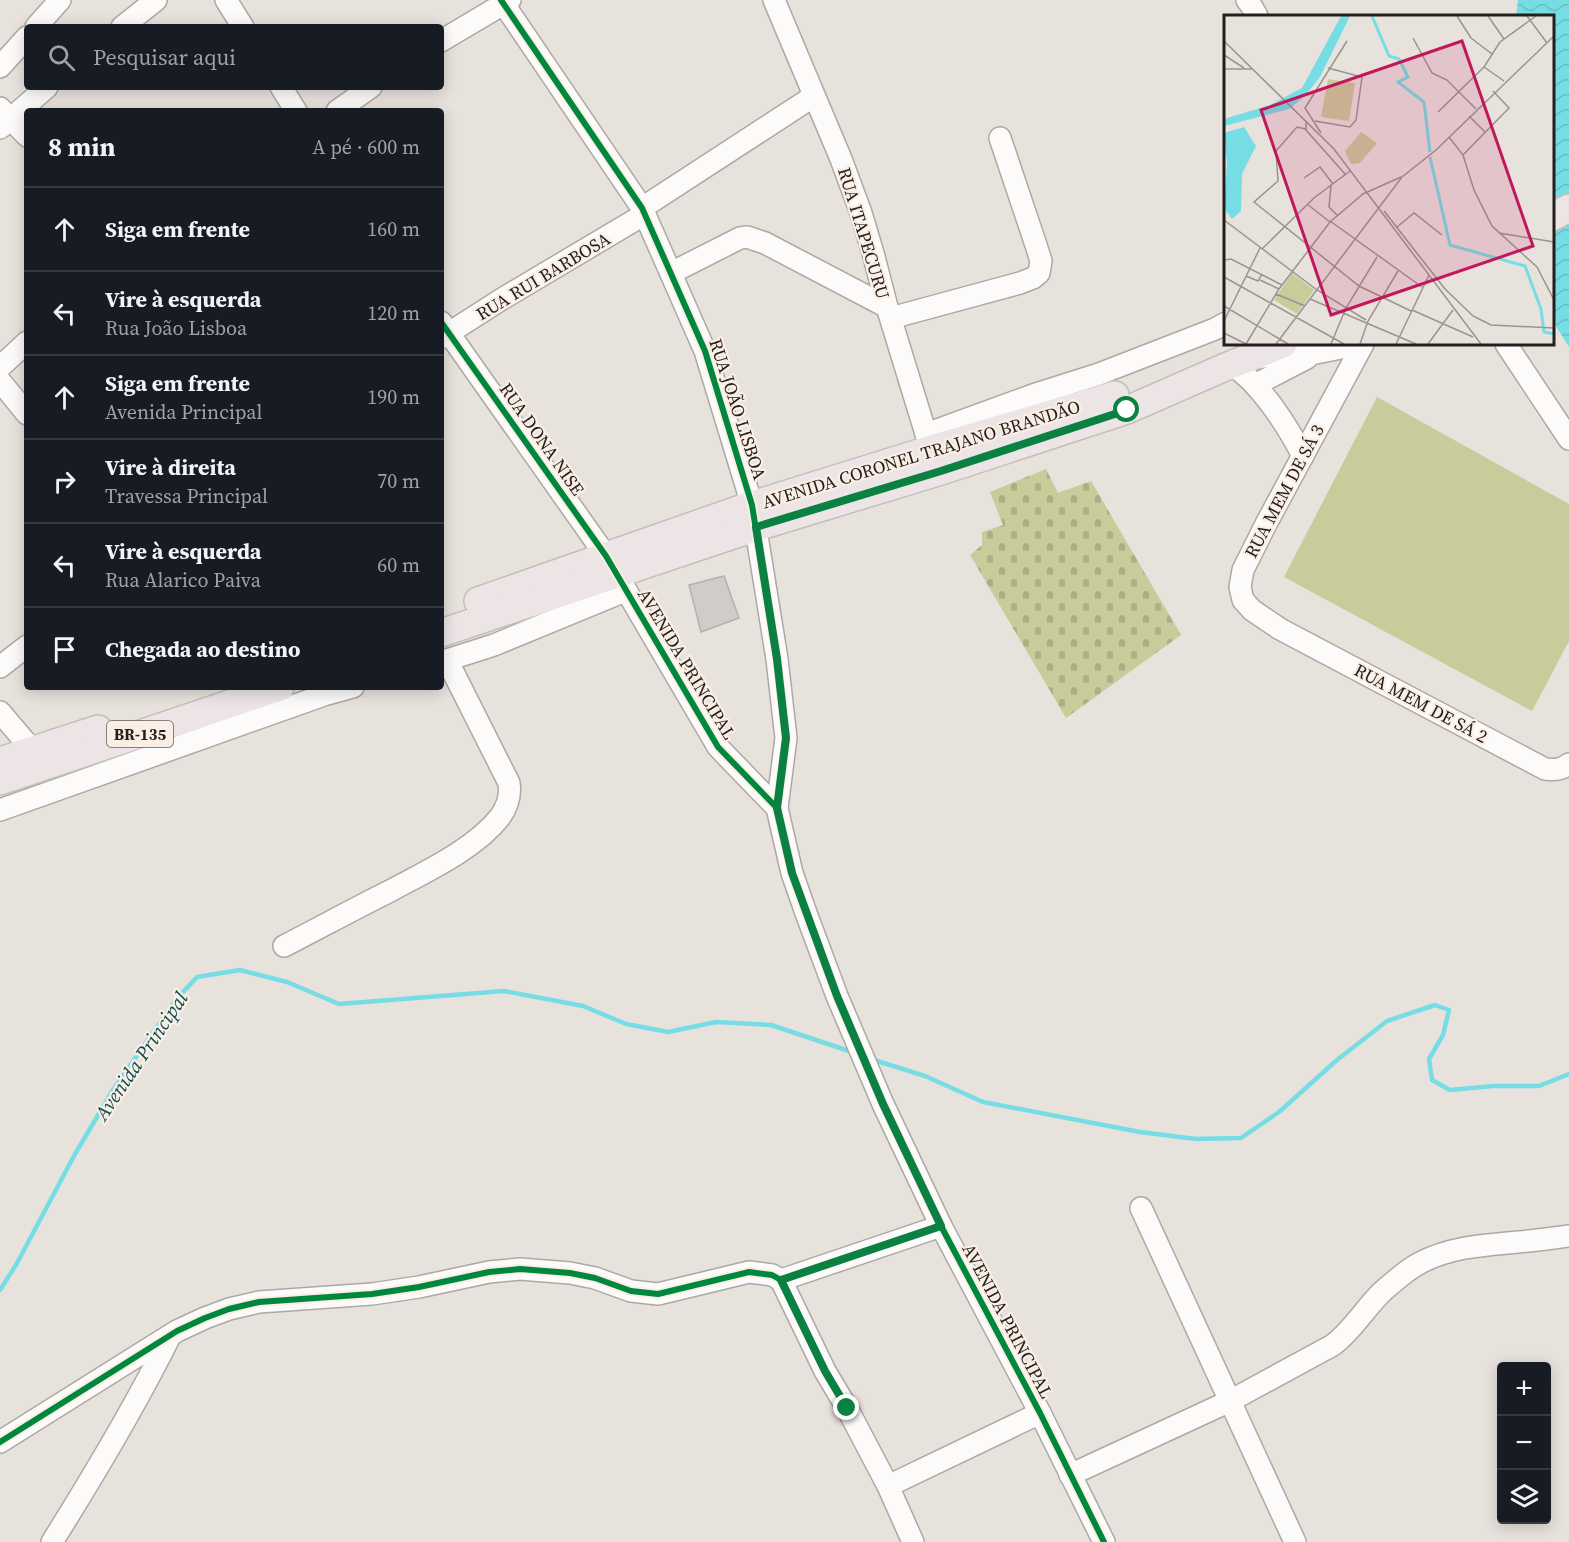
<!DOCTYPE html>
<html lang="pt">
<meta charset="utf-8">
<style>
:root{--surface:#171b24;--page:#242831;--text:#f1f3f6;--muted:#9ea1a6;--line:#363941}
body{margin:0;font-family:"Source Serif 4",serif;background:var(--page);color:var(--text)}
.controls{position:absolute;right:18px;bottom:18px;display:grid;overflow:hidden;border-radius:6px;box-shadow:0 3px 15px #0003}
.controls button{width:54px;height:54px;display:grid;place-items:center;padding:0;border:0;border-bottom:2px solid var(--line);background:var(--surface);color:var(--text);font:30px sans-serif}
.stop{position:absolute;width:18px;height:18px;margin:-14px;border:4px solid #0b8043;border-radius:50%;background:#fff}
.stop.end{background:#0b8043;border-color:#fff;box-shadow:0 2px 6px #0008}
.list{margin:0;padding:0;list-style:none}
h2{display:flex;justify-content:space-between;align-items:center;height:78px;margin:0;padding:0 24px;font-size:26px}
h2 small{font-size:20px;font-weight:400;color:var(--muted)}
.list li{display:grid;grid-template-columns:39px 1fr auto;gap:18px;align-items:center;box-sizing:border-box;height:84px;padding:0 24px;border-top:2px solid var(--line)}
.list b{display:block;font-size:22px;white-space:nowrap}
.list p{margin:0;font-size:20px;white-space:nowrap;color:var(--muted)}
.list em{font-size:20px;font-style:normal;color:var(--muted)}
.icon{flex:none;width:33px;height:33px;fill:none;stroke:currentColor;stroke-width:2;stroke-linecap:round;stroke-linejoin:round}
.map{position:relative;flex:none;width:1569px;height:1542px;overflow:hidden}
.search{position:absolute;background:var(--surface);box-shadow:0 3px 15px #0003;left:24px;top:24px;width:420px;height:66px;display:flex;align-items:center;gap:15px;box-sizing:border-box;padding:0 21px;border-radius:6px;color:var(--muted);font-size:22px}
.panel{position:absolute;background:var(--surface);box-shadow:0 3px 15px #0003;left:24px;top:108px;width:420px;height:582px;border-radius:6px}
.map>svg:first-child{display:block}
.cemetery{fill:url(#cemetery-stones)}
.park{fill:#c9cb9b}
.water{fill:url(#water-waves)}
.lines{fill:none;stroke-linecap:round;stroke-linejoin:round}
.stream{stroke:#77dde5;stroke-width:4.5}
.building{fill:#d1cbc9;stroke:#b6b0ae;stroke-width:1.5}
.minor-casing{stroke:#ada8a4;stroke-width:24}
.major-casing{stroke:#c3bfbd;stroke-width:30}
.minor{stroke:#fcfbfa;stroke-width:21}
.major{stroke:#ede5e5;stroke-width:27}
.cycleway-casing{stroke:#faeee5;stroke-width:10}
.cycleway{stroke:#00873e;stroke-width:6}
.route{stroke:#0b8043;stroke-width:8}
.labels{text-anchor:middle;dominant-baseline:central;stroke-width:4.5;stroke-linejoin:round;paint-order:stroke}
.shield{fill:#faeee5;stroke:#645d58;stroke-width:1.5}
.shield-label{font-size:16px;font-weight:bold;fill:#241f1c}
.street-label{font-size:18px;fill:#241f1c;stroke:#faeee5}
.water-label{font-size:20px;font-style:italic;fill:#0e4e54;stroke:#faeee5}
.inset-river{fill:none;stroke:#77dde5;stroke-width:3}
.inset-road{fill:none;stroke:#9a9490;stroke-width:1.5}
.view{fill:#c2185b;fill-opacity:0.15;stroke:#c2185b;stroke-width:3}
.inset-edge{fill:none;stroke:#241f1c;stroke-width:3}
</style>
<div class="map">
<svg width="1569" height="1542" viewBox="0 0 1569 1542">
<defs>
<pattern id="cemetery-stones" width="16" height="16" patternUnits="userSpaceOnUse" patternTransform="scale(1.5)"><rect width="16" height="16" fill="#c9cb9b"/><path d="M2 7V4a2 2 0 0 1 4 0v3zM10 15v-3a2 2 0 0 1 4 0v3z" fill="#acae85"/></pattern>
<pattern id="water-waves" width="16" height="10" patternUnits="userSpaceOnUse" patternTransform="scale(1.5)"><rect width="16" height="10" fill="#77dde5"/><path d="M0 5q4-4 8 0t8 0" fill="none" stroke="#67bdc4"/></pattern>
</defs>
<rect width="100%" height="100%" fill="#e8e2dd"/>
<polygon class="cemetery" points="1046,469 1058,493 1091,481 1181,635 1066,718 970,555 982,545 982,532 1003,525 990,492"/>
<polygon class="park" points="1377,397 1569,504 1569,641 1532,711 1284,577"/>
<polygon class="water" points="1518,0 1569,0 1569,347 1557,328 1553,317 1552,16 1516,16"/>
<g class="lines">
<g class="stream">
<polyline points="871,1059 925,1076 983,1102 1140,1132 1196,1139 1241,1138 1279,1112 1337,1060 1387,1021 1435,1005 1449,1010 1443,1035 1429,1059 1432,1080 1450,1090 1493,1086 1539,1086 1569,1074"/>
<polyline points="0,1290 16,1265 75,1154 113,1090 175,1001 197,977 240,970 287,982 339,1004 504,991 583,1006 626,1024 668,1032 716,1022 771,1025 855,1053"/>
</g>
</g>
<polygon class="building" points="724,576 739,618 701,632 689,585"/>
<g class="lines">
<defs>
<g id="minor">
<polyline points="226,0 243,27"/>
<polyline points="501,0 642,208 705,351 752,505 777,659 786,738 777,808"/>
<polyline points="774,0 841,159 861,213 873,253 887,307 926,434 937,462"/>
<polyline points="1247,0 1252,7 1257,16"/>
<polyline points="36,27 60,0"/>
<polyline points="122,27 156,0"/>
<polyline points="441,41 510,0"/>
<polyline points="0,67 27,37"/>
<polyline points="281,87 296,111"/>
<polyline points="0,108 27,136"/>
<polyline points="337,111 371,87"/>
<polyline points="0,128 47,87"/>
<polyline points="642,208 814,96"/>
<polyline points="671,273 740,238 747,237 765,243 887,307"/>
<polyline points="891,318 1020,283 1033,278 1039,273 1041,261 1036,245 1000,138"/>
<polyline points="441,322 606,556 718,747 777,808 792,873 806,913 837,996 883,1104 941,1226 1040,1413 1104,1542"/>
<polyline points="441,338 502,299 645,214"/>
<path d="M1363 344 1266 524 1243 570 1240 587 1243 600 1252 610 1280 629 1545 769C1555 770 1561 770 1569 764"/>
<polyline points="1506,344 1569,439"/>
<polyline points="1261,357 1316,353 1361,344"/>
<path d="M1232 364C1240 371 1249 378 1256 386 1275 407 1290 431 1303 456"/>
<polyline points="0,367 27,342"/>
<polyline points="0,381 27,414"/>
<polyline points="1255,385 1307,358"/>
<polyline points="926,434 1033,395 1099,374 1215,329 1226,323"/>
<polyline points="441,662 494,645 625,591"/>
<polyline points="0,667 27,646"/>
<polyline points="0,712 41,760"/>
<polyline points="0,810 324,695 353,687"/>
<path d="M284 946C319 928 354 909 390 891 425 872 475 849 500 817 508 806 511 796 509 783L447 660"/>
<polyline points="1141,1208 1295,1542"/>
<polyline points="781,1280 825,1371 847,1408 888,1486 913,1542"/>
<polyline points="781,1280 941,1226"/>
<polyline points="0,1442 177,1331 205,1318 229,1309 259,1302 372,1294 419,1287 489,1272 520,1269 570,1273 595,1278 631,1291 658,1294 749,1272 772,1275 781,1280"/>
<path d="M1070 1475 1230 1401 1333 1345C1353 1330 1365 1308 1383 1291 1395 1281 1406 1270 1420 1263 1453 1245 1492 1245 1528 1241 1541 1240 1555 1238 1569 1236"/>
<polyline points="888,1486 1040,1413"/>
<path d="M52 1542C94 1475 135 1407 170 1336"/>
</g>
<g id="major">
<polyline points="1552,217 1569,208"/>
<polyline points="478,601 752,505 932,449 1115,395"/>
<polyline points="441,633 757,527 941,471 1127,410 1223,368 1283,344"/>
<polyline points="0,761 98,729"/>
<polyline points="0,781 280,687"/>
</g>
</defs>
<use href="#minor" class="minor-casing"/>
<use href="#major" class="major-casing"/>
<use href="#minor" class="minor"/>
<use href="#major" class="major"/>
<defs>
<g id="cycleway">
<polyline points="501,0 642,208 705,351 752,505 777,659 786,738 777,808"/>
<polyline points="441,322 606,556 718,747 777,808 792,873 806,913 837,996 883,1104 941,1226 1040,1413 1104,1542"/>
<polyline points="0,1442 177,1331 205,1318 229,1309 259,1302 372,1294 419,1287 489,1272 520,1269 570,1273 595,1278 631,1291 658,1294 749,1272 772,1275 781,1280"/>
</g>
</defs>
<use href="#cycleway" class="cycleway-casing"/>
<use href="#cycleway" class="cycleway"/>
</g>
<g class="lines">
<polyline class="route" points="847,1408 825,1371 781,1280 941,1226 883,1104 837,996 792,873 777,808 786,738 777,659 756,527 941,471 1127,410"/>
</g>
<g class="labels">
<rect class="shield" x="107" y="721" width="66" height="26" rx="4.5"/>
<g class="shield-label">
<text x="140" y="734">BR-135</text>
</g>
<g class="street-label">
<text transform="translate(864 233) rotate(73)">RUA ITAPECURU</text>
<text transform="translate(543 276) rotate(-31)">RUA RUI BARBOSA</text>
<text transform="translate(738 409) rotate(72)">RUA JOÃO LISBOA</text>
<text transform="translate(542 439) rotate(55)">RUA DONA NISE</text>
<text transform="translate(921 454) rotate(-17)">AVENIDA CORONEL TRAJANO BRANDÃO</text>
<text transform="translate(1284 491) rotate(-62)">RUA MEM DE SÁ 3</text>
<text transform="translate(687 664) rotate(59)">AVENIDA PRINCIPAL</text>
<text transform="translate(1421 703) rotate(28)">RUA MEM DE SÁ 2</text>
<text transform="translate(1008 1321) rotate(62)">AVENIDA PRINCIPAL</text>
</g>
<g class="water-label">
<text transform="translate(141 1056) rotate(-56)">Avenida Principal</text>
</g>
</g>
<g transform="translate(1224 15)">
<rect width="330" height="330" fill="#e8e2dd"/>
<path d="M137 117 153 128 136 148 127 149 121 136Z" fill="#c9cb9b"/>
<path d="M104 64 131 68 125 106 97 102ZM68 258 90 275 73 299 50 285Z" fill="#c9cb9b"/>
<path d="M117 1H126L96 62 80 82 65 94 0 111V104L46 90 78 73ZM20 112 32 131 18 159 17 196 8 204 0 193 3 148 0 118Z" fill="#77dde5"/>
<path class="inset-river" d="M148 1 165 41 175 44 184 62 174 67 200 87 206 137M206 142 226 230 301 251 317 294 320 317 330 319"/>
<path class="inset-road" d="M233 1 247 23 268 39M264 1 280 24M303 1 323 28M189 23 208 58 223 65 252 94M0 26 110 134 257 329M0 40 20 53M260 52 280 66M0 54H29M214 97 260 52 276 27 312 1M245 101 261 117M82 106V114L73 112 52 136 54 166 30 187 135 271 187 296M91 106 126 112 132 105 138 62 104 53M81 114 122 160M97 118 81 93 123 26M225 122 239 140 250 175 268 211 313 252 330 285M239 140 285 93 269 76M80 163 96 152 109 169M107 171 105 192 113 200M83 189 106 207M160 196 221 274 249 301 267 310 330 313M0 205 93 275 142 305M106 206 198 272M173 212 190 198 218 220M275 218 330 227M38 234 90 183 126 156M0 245 7 244 58 270M22 261 34 266 38 259M0 262 120 329M36 265 55 274M52 279 81 291M86 284 192 329M0 291 64 329M188 295 249 322M0 306 36 233M0 318 22 329M22 329 55 274 106 207 139 179 177 162M52 329 178 162 212 135 330 21M107 329 122 293 153 242M136 329 144 306 174 256M172 329 205 260M204 329 229 295"/>
<path class="view" d="M238 26 309 231 107 300 37 95Z"/>
<rect width="330" height="330" class="inset-edge"/>
</g>
</svg>
<div class="controls">
<button>+</button>
<button>−</button>
<button><svg class="icon" aria-label="layers" viewBox="0 0 24 24"><path d="M12 4l9 5-9 5-9-5zM3 14l9 5 9-5"/></svg></button>
</div>
<div class="stop" style="left:1127px;top:410px"></div>
<div class="stop end" style="left:847px;top:1408px"></div>
<div class="search"><svg class="icon" aria-label="search" viewBox="0 0 24 24"><circle cx="10" cy="10" r="6"/><path d="M15 15l6 6"/></svg>Pesquisar aqui</div>
<section class="panel">
<h2>8 min<small>A pé · 600 m</small></h2>
<ul class="list">
<li><svg class="icon" aria-label="ahead" viewBox="0 0 24 24"><path d="M12 20V5M6 11l6-6 6 6"/></svg><div><b>Siga em frente</b></div><em>160 m</em></li>
<li><svg class="icon" aria-label="left" viewBox="0 0 24 24"><path d="M17 20v-9H6M10 6l-5 5 5 5"/></svg><div><b>Vire à esquerda</b><p>Rua João Lisboa</p></div><em>120 m</em></li>
<li><svg class="icon" aria-label="ahead" viewBox="0 0 24 24"><path d="M12 20V5M6 11l6-6 6 6"/></svg><div><b>Siga em frente</b><p>Avenida Principal</p></div><em>190 m</em></li>
<li><svg class="icon" aria-label="right" viewBox="0 0 24 24"><path d="M7 20v-9h11M14 6l5 5-5 5"/></svg><div><b>Vire à direita</b><p>Travessa Principal</p></div><em>70 m</em></li>
<li><svg class="icon" aria-label="left" viewBox="0 0 24 24"><path d="M17 20v-9H6M10 6l-5 5 5 5"/></svg><div><b>Vire à esquerda</b><p>Rua Alarico Paiva</p></div><em>60 m</em></li>
<li><svg class="icon" aria-label="arrive" viewBox="0 0 24 24"><path d="M6 21V4h12l-3 4 3 4H6"/></svg><div><b>Chegada ao destino</b></div></li>
</ul>
</section>
</div>
